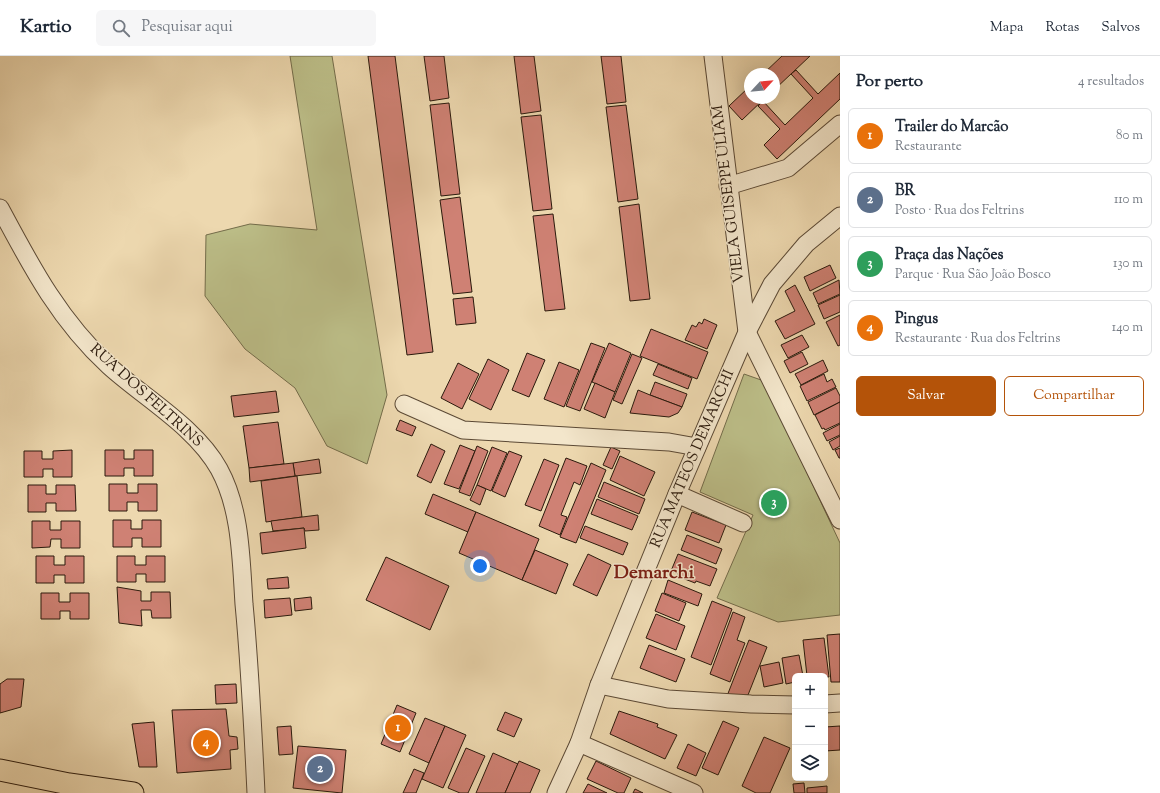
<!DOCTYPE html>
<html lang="pt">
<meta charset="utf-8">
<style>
:root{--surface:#fff;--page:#f6f6f7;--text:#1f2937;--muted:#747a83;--line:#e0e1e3;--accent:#b45309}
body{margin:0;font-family:"Sorts Mill Goudy",serif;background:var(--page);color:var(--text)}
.controls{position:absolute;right:12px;bottom:12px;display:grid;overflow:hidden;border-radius:6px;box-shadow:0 4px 16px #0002}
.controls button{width:36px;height:36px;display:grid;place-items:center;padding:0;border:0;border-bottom:1px solid var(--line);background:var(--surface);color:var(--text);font:20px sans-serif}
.compass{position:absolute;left:744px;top:12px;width:36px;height:36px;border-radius:50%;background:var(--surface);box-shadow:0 4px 16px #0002;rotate:64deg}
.you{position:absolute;left:480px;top:510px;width:14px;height:14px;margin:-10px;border:3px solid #fff;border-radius:50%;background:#1a73e8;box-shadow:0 0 0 6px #1a73e833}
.badge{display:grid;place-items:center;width:26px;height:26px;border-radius:50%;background:var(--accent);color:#fff;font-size:13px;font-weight:700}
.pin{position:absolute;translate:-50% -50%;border:2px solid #fff;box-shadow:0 1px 4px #0006}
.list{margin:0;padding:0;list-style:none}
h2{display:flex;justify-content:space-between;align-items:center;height:52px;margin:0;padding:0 16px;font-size:17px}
h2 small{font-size:13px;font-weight:400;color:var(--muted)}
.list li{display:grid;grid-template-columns:26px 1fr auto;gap:12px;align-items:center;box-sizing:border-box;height:56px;margin:0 8px 8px;padding:0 8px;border:1px solid var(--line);border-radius:6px}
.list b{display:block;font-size:15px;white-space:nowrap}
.list p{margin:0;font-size:13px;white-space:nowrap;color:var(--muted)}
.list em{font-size:13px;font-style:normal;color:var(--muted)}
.actions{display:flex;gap:8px;padding:12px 16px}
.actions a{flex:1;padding:9px 0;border:1px solid var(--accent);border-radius:6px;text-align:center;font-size:14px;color:var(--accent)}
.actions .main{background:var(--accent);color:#fff}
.icon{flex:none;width:22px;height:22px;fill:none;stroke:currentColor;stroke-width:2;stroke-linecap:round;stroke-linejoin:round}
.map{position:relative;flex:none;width:840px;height:737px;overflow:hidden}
header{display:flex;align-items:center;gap:24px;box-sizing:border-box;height:56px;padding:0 20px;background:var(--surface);border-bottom:1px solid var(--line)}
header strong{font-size:19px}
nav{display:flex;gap:22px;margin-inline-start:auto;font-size:14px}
.search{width:280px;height:36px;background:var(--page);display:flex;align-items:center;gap:10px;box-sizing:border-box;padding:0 14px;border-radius:6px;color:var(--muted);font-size:15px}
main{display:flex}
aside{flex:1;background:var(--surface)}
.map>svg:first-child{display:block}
.green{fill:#bcbe88;stroke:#736c4a}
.building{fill:#cf8174;stroke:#2a190c}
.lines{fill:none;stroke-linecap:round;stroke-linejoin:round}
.minor-casing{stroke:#5b4935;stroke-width:19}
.major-casing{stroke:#2a190c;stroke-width:23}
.minor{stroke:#f3e6cb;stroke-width:17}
.major{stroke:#edd8af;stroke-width:21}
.labels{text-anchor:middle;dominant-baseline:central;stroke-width:3;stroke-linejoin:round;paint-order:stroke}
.street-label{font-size:15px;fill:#2a190c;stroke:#f3e6cb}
.district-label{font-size:19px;font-weight:bold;fill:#7a1f14;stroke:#f3e6cb}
</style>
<header>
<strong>Kartio</strong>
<div class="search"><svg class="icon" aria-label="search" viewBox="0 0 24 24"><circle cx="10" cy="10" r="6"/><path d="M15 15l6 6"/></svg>Pesquisar aqui</div>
<nav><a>Mapa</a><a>Rotas</a><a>Salvos</a></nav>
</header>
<main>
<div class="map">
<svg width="840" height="737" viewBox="0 0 840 737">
<rect width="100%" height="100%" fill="#edd8af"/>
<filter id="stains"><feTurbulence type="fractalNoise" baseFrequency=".005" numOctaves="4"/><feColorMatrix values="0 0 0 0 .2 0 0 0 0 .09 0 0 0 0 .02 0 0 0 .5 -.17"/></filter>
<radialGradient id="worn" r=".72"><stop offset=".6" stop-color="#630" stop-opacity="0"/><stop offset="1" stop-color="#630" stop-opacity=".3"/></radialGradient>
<g class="green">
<polygon points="290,0 332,0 387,339 367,408 327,390 295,332 245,293 205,240 206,179 250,168 317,174"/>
<polygon points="744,318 764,325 840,487 840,559 778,566 717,542 753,459 700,436"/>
</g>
<g class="building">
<polygon points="368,0 395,0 433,296 407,299"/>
<polygon points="424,0 444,0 449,42 430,45"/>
<polygon points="514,0 534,0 541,55 521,58"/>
<polygon points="601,0 621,0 626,46 607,48"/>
<polygon points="782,0 810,0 774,34 774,18 763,18"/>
<polygon points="796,14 818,38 840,17 840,43 777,103 764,89 780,73 758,50 763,45 785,69 813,42 791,18"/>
<polygon points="750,30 750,42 765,42 742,64 729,50"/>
<polygon points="449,47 460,138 441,140 430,49"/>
<polygon points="626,49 638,143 618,146 606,51"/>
<polygon points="541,59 552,153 533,155 521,61"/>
<polygon points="460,141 472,236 453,238 440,144"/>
<polygon points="639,148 650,243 630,245 619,151"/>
<polygon points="553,158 565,253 545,255 533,160"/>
<polygon points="830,209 836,222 810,235 804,221"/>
<polygon points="839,224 840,238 818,248 813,237"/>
<polygon points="795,229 815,268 785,283 775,265 795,255 785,235"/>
<polygon points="840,239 840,256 824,263 818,249"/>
<polygon points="473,241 476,267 456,269 453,243"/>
<polygon points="840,259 840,289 838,290 826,266"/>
<polygon points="704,263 717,269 707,293 685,284 692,269 696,271 699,266 702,268"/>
<polygon points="651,273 708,296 697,323 640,300"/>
<polygon points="802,279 809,291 788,302 781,289"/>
<polygon points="591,287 605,292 580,355 566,350"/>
<polygon points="609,287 631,297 615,336 592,326"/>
<polygon points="802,296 808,308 790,317 784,305"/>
<polygon points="527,297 545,304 529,341 512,334"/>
<polygon points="632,298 642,302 622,348 613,344"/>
<polygon points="488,303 509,314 491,354 469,343"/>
<polygon points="823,304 828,315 801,329 795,318"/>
<polygon points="559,306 579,314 564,351 544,343"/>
<polygon points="458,307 479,318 462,353 441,342"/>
<polygon points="658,308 692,322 688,333 653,319"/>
<polygon points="824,318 827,326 832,323 836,331 807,345 800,330"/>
<polygon points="655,326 687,338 682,351 650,339"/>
<polygon points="595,327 615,336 605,362 584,353"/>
<polygon points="836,332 840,340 840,346 814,359 808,346"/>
<polygon points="638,334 650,339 682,351 678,357 669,361 630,357"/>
<polygon points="276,335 279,356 234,361 231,340"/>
<polygon points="840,346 840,367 825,374 824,372 822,373 815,359"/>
<polygon points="400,364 416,371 412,380 396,374"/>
<polygon points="278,366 284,408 249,412 243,370"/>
<polygon points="840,368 840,379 827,385 823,377"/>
<polygon points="840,380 840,390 833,394 829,386"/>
<polygon points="431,388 445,395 431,427 417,420"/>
<polygon points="460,389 475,395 459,433 444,428"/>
<polygon points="477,390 488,395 470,440 459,436"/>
<polygon points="492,391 507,397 491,435 477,429"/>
<polygon points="611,391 620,395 612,413 603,409"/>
<polygon points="840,392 840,402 839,402 835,394"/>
<polygon points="72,394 72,421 53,421 53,413 43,413 43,421 24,421 24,395 42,395 42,403 53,403 53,395"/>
<polygon points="105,394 124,394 124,403 134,403 134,394 153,394 153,420 134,420 134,412 124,412 124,420 105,420"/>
<polygon points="509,395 522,400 505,441 492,435"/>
<polygon points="620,400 655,416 644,440 610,424"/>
<polygon points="566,402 587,410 580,429 574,426 561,459 567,461 560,479 539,470"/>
<polygon points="319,403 321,417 295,420 293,407"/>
<polygon points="544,403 559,409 541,455 525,449"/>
<polygon points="293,407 295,420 250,426 249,412"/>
<polygon points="591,407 606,414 576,487 560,481"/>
<polygon points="297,420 302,461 266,466 261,425"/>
<polygon points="604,426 645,443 639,458 598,441"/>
<polygon points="109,428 127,428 127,437 138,437 138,428 157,428 157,455 138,455 138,446 127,446 127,455 109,455"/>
<polygon points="28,429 46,429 46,438 56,438 56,429 75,429 76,455 56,455 56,447 46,447 46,456 28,456"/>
<polygon points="477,429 486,433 480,449 470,444"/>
<polygon points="433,438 476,456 468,476 425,458"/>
<polygon points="597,443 638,460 632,474 591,458"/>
<polygon points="476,456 539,483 522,524 459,497"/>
<polygon points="692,456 726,469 719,487 685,474"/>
<polygon points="318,459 319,474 305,475 304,472 273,475 271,465"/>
<polygon points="113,464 131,464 131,473 142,473 142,464 161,464 161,491 142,491 142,482 132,482 132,491 113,491"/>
<polygon points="32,465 50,465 50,474 61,474 61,465 80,465 80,492 61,492 61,483 51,483 50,491 32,492"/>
<polygon points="585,470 628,487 623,499 580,482"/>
<polygon points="304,472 306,492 262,498 260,477"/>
<polygon points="687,479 722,493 716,508 681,494"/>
<polygon points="535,494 568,508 556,538 522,524"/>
<polygon points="588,498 611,509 597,540 573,529"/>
<polygon points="678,498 717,513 710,530 696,525 695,527 677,520 678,518 671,515"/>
<polygon points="36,500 54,500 54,509 65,509 65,500 84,500 84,527 65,527 65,519 54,519 54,527 36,527"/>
<polygon points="117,500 135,500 135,509 146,509 146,500 165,500 165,526 146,526 146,518 136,518 136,526 117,526"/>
<polygon points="386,501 449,530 430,574 366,544"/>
<polygon points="288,521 289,532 268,533 267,523"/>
<polygon points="668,524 702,538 698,550 664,537"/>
<polygon points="117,531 141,535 141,545 151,545 151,536 170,536 171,562 152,562 151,554 141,554 142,570 119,567"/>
<polygon points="41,537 59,537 59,546 70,546 70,537 89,537 89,563 70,563 70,555 60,555 60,563 41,563"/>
<polygon points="662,537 686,547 679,565 655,555"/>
<polygon points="311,541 312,553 295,555 294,543"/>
<polygon points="290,542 292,559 265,562 264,544"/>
<polygon points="712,545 732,553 711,609 691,601"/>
<polygon points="733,556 745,561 737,584 745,587 730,626 710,618"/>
<polygon points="656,558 685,570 676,594 646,582"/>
<polygon points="840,578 840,626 831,626 827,579"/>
<polygon points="824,582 829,621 807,620 803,584"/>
<polygon points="749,584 767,591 748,639 727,640"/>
<polygon points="649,589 685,603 676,626 640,612"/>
<polygon points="799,599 803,620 795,620 795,626 786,628 782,602"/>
<polygon points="779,606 783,627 764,631 760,610"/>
<polygon points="7,623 24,623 21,651 0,657 0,628"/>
<polygon points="236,628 237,647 216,648 215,629"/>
<polygon points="397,649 416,657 400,696 381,688"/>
<polygon points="226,653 229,680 237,681 238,693 230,694 231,713 177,717 172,654"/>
<polygon points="619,655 658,668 657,671 677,679 665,703 610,678"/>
<polygon points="505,656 522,663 514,681 497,674"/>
<polygon points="425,662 445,670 429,707 409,698"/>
<polygon points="723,665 739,672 718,719 702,712"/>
<polygon points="154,666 157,711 139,711 132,668"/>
<polygon points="291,670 293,698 279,699 277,671"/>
<polygon points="445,670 466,679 443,732 422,723"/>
<polygon points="840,670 840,694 825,695 825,671"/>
<polygon points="764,681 790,692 770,737 756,737 742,730"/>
<polygon points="688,688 706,697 696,720 677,712"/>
<polygon points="298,690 346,694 342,737 293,732"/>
<polygon points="466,692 485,700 468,737 460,737 448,732"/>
<polygon points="493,697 518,708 505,737 476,737"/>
<polygon points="519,705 540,714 530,737 505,737"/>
<polygon points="596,705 631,722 624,737 618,737 587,723"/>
<polygon points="414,713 424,717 416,737 403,737"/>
<polygon points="804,727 805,737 794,737 793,728"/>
<polygon points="588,728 607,737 583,737"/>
<polygon points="827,730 827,737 807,737 807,732"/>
<polygon points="635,733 643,737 633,737"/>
</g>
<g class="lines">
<defs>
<g id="minor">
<polyline points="713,0 747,276 840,464"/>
<polyline points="728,130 788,112 840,68"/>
<path d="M0 152C31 210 59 264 109 310 143 341 196 371 219 413 241 453 241 503 244 548 250 611 253 674 256 737"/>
<polyline points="404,348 463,374 669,386 697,391"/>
<polyline points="677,438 743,467"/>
<polyline points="599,629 668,643 751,648 795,649"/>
<polyline points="825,648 840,647"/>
<polyline points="579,687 694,737"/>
<polyline points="556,737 579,687 599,629 677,438 747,276 772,228 806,188 840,160"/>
</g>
<polyline id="major" points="0,714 69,728 133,737"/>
</defs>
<use href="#minor" class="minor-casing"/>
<use href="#major" class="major-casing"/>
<use href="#minor" class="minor"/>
<use href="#major" class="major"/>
</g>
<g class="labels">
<g class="street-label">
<text transform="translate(729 138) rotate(-97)">VIELA GUISEPPE ULIAM</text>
<text transform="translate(146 340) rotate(42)">RUA DOS FELTRINS</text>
<text transform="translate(693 403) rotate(-67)">RUA MATEOS DEMARCHI</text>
</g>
<g class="district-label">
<text x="654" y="517">Demarchi</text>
</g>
</g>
<rect width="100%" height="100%" filter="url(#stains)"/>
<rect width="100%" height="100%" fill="url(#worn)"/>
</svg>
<div class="controls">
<button>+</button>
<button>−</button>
<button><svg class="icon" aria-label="layers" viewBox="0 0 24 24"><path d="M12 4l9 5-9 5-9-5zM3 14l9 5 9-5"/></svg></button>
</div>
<svg class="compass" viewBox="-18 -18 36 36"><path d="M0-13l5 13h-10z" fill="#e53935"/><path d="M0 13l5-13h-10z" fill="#747a83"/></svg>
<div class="you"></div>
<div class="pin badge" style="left:398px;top:672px;background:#e8710a">1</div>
<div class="pin badge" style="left:320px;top:713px;background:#5c6f8a">2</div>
<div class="pin badge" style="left:774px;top:447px;background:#2e9e5b">3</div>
<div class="pin badge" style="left:206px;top:687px;background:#e8710a">4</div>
</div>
<aside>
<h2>Por perto<small>4 resultados</small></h2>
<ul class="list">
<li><span class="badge" style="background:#e8710a">1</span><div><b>Trailer do Marcão</b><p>Restaurante</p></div><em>80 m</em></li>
<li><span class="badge" style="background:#5c6f8a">2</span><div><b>BR</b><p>Posto · Rua dos Feltrins</p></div><em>110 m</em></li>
<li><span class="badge" style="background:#2e9e5b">3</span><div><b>Praça das Nações</b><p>Parque · Rua São João Bosco</p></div><em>130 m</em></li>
<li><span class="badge" style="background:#e8710a">4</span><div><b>Pingus</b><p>Restaurante · Rua dos Feltrins</p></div><em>140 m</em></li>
</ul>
<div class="actions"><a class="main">Salvar</a><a>Compartilhar</a></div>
</aside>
</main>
